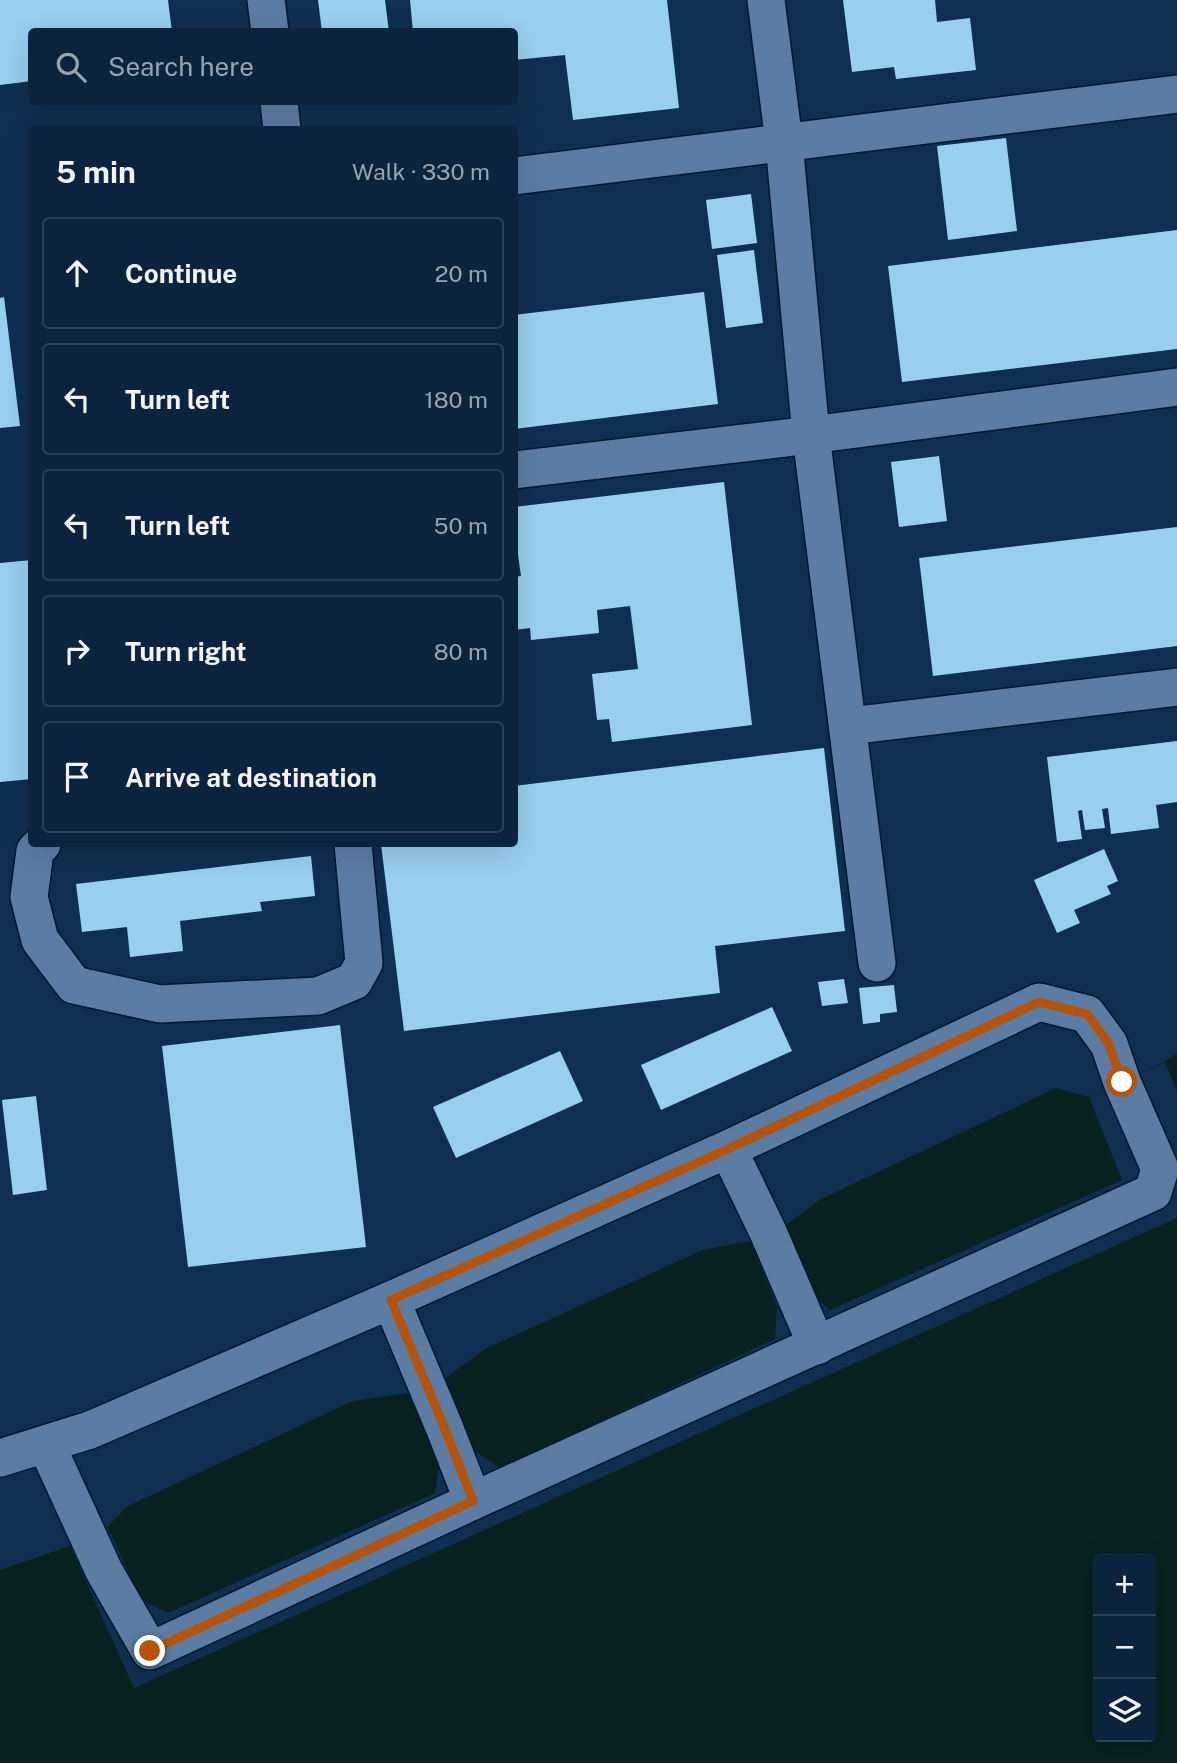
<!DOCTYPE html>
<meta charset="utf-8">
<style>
:root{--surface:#0b233c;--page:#192f47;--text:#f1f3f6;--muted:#9aa4af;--line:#2b4056}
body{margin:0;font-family:"Public Sans",sans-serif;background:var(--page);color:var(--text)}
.controls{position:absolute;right:21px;bottom:21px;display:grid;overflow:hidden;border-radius:7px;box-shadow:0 7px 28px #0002}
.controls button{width:63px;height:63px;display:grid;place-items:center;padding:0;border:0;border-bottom:2px solid var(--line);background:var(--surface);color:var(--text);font:35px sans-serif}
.stop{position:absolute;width:21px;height:21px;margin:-16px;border:5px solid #b45309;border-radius:50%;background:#fff}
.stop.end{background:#b45309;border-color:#fff;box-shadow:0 2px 7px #0008}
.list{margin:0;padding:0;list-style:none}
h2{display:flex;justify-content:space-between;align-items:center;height:91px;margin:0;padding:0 28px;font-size:30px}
h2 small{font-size:23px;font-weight:400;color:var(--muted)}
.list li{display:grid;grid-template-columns:46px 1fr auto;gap:21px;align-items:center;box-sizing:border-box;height:112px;margin:0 14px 14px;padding:0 14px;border:2px solid var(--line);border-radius:7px}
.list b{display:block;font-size:26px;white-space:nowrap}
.list em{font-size:23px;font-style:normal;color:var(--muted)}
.icon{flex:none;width:38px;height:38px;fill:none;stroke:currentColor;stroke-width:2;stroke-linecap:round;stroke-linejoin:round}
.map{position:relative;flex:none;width:1177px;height:1763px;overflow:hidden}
.search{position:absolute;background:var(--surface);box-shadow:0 7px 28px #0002;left:28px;top:28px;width:490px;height:77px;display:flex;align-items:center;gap:18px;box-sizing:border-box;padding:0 24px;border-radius:7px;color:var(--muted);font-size:26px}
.panel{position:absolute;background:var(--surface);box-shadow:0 7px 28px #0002;left:28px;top:126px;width:490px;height:721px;border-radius:7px}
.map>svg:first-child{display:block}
.water{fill:#08201e;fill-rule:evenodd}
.pier{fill:#0f2f50}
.building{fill:#98cfec}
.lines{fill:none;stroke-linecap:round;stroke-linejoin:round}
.minor-casing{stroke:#01172e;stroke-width:40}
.minor{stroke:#5b7da3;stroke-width:37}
.route{stroke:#b45309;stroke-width:9}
</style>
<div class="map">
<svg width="1177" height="1763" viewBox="0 0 1177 1763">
<rect width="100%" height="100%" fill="#0f2f50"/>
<path class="water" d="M1177 1053V1763H0V1570L70 1546 108 1527 126 1507 353 1401 408 1393 444 1379 485 1349 703 1250 750 1241 786 1225 821 1199 1056 1088 1089 1097 1164 1062ZM1098 1558H1151V1737H1098Z"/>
<polygon class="pier" points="1165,1062 1177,1091 1177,1218 134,1688 70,1546 108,1527 141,1600 168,1613 435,1493 439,1464 408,1393 444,1379 475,1451 500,1468 775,1339 777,1306 750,1241 768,1232 786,1225 811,1293 830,1310 1122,1180 1089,1097"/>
<g class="building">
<polygon points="0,0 168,0 172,32 32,32 32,81 0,85"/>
<polygon points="318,0 385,0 389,32 322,32"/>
<polygon points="410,0 667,0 679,108 573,120 565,55 514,60 514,32 413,32"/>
<polygon points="843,0 935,0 937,22 970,18 976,70 896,79 894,67 852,72"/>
<polygon points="1006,138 1017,231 948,240 937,146"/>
<polygon points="751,194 757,243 712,249 706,200"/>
<polygon points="1177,230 1177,349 902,382 888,266"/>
<polygon points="754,250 763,323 726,328 717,255"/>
<polygon points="704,292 718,404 514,429 514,315"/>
<polygon points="4,297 20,426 0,428 0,298"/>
<polygon points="939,456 947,521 899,527 891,462"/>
<polygon points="724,482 752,725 612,742 609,719 597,720 592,674 638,669 630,606 597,610 599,633 531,640 530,628 514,630 514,577 521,576 514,525 514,507"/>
<polygon points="1177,527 1177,646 933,676 919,558"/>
<polygon points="32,560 32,779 0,782 0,563"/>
<polygon points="1177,741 1177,802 1156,805 1159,828 1111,834 1108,808 1102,809 1105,828 1085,830 1082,810 1078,811 1082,839 1057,842 1047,757"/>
<polygon points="824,748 845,931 715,946 720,993 404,1031 381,844 514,844 514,786"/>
<polygon points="1104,849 1118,881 1107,886 1111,894 1074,910 1080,923 1057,933 1034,880"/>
<polygon points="311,856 315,896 260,902 262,911 180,921 183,951 130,957 127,927 82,932 76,884"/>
<polygon points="844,979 848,1003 822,1006 818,982"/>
<polygon points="894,985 897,1012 880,1014 880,1022 863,1024 859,988"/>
<polygon points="772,1007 792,1051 661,1110 641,1065"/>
<polygon points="340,1025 366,1247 188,1267 162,1046"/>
<polygon points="560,1051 583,1101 456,1158 433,1107"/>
<polygon points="36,1096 47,1190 13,1195 2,1100"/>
</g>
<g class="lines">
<defs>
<g id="minor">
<polyline points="266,0 270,32"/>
<polyline points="766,0 784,142 811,435 1177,387"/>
<polyline points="279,102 282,130"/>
<polyline points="514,176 1177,94"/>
<polyline points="514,470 811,435 877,963"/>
<polyline points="849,726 1177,687"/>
<polyline points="42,844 35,851 29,897 40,940 74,985 160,1004 318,996 354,981 364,963 353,844"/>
<polyline points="728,1149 768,1232 817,1346"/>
<polyline points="391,1300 445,1429 473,1501"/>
<polyline points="0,1458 90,1430 391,1300 728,1149 1039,1002 1087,1014 1109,1044 1122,1082 1160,1169 1153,1192 473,1501 150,1651 104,1571 46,1444"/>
</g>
</defs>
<use href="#minor" class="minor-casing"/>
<use href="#minor" class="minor"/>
</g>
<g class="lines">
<polyline class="route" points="150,1651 473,1501 445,1429 391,1300 728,1149 1039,1002 1087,1014 1109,1044 1122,1082"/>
</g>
</svg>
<div class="controls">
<button>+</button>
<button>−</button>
<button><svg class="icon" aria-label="layers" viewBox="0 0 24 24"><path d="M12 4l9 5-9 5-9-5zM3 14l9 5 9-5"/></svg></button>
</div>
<div class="stop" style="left:1122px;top:1082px"></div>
<div class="stop end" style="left:150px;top:1651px"></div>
<div class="search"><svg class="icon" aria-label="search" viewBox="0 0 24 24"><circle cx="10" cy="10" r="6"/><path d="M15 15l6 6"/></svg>Search here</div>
<section class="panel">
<h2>5 min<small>Walk · 330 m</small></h2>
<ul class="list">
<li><svg class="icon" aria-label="ahead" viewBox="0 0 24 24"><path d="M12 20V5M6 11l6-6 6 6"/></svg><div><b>Continue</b></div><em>20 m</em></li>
<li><svg class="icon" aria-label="left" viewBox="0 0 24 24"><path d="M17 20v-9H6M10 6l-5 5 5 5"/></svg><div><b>Turn left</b></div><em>180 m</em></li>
<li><svg class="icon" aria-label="left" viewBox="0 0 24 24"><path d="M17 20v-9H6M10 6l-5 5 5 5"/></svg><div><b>Turn left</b></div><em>50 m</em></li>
<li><svg class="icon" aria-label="right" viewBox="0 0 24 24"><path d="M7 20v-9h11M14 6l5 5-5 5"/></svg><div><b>Turn right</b></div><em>80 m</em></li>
<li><svg class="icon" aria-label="arrive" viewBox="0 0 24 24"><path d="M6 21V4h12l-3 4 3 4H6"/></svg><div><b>Arrive at destination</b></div></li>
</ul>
</section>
</div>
